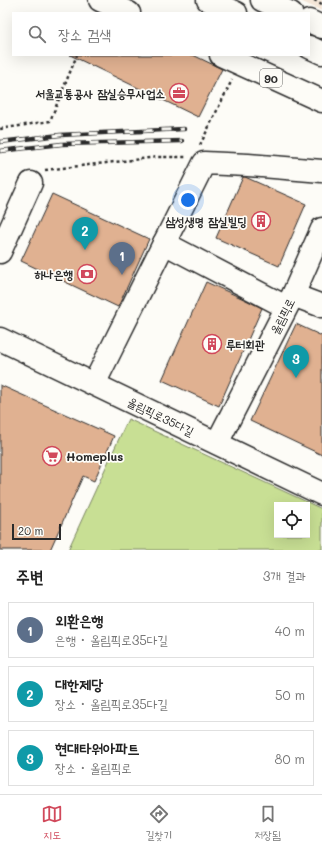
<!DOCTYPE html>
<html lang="ko">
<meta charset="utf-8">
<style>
:root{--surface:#fff;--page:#f6f6f6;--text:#222;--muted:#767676;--line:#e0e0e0;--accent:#d1495b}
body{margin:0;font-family:Mali,"Poor Story",sans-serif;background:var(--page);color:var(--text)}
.controls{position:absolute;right:12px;bottom:12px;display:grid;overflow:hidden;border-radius:0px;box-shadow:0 4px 16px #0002}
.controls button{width:36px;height:36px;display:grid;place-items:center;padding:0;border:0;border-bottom:1px solid var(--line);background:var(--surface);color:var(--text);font:20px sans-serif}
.scale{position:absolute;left:12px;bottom:10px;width:49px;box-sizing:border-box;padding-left:4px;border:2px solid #2b2b2b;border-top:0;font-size:11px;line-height:14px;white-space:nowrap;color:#2b2b2b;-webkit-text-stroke:3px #fdfcf7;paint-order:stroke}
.you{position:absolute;left:188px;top:200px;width:14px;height:14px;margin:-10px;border:3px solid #fff;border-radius:50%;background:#1a73e8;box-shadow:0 0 0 6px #1a73e833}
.badge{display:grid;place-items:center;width:26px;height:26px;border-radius:50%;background:var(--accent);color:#fff;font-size:13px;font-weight:700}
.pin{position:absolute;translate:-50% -33px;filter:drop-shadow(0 1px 2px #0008)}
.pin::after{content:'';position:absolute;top:21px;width:14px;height:12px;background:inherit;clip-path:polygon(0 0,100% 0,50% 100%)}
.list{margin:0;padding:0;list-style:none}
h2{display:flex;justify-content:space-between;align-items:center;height:52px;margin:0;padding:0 16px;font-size:17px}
h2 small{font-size:13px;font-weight:400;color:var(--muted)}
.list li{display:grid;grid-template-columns:26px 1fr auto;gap:12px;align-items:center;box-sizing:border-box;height:56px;margin:0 8px 8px;padding:0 8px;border:1px solid var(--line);border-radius:0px}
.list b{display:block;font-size:15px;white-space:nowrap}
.list p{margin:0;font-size:13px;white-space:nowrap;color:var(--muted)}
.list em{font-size:13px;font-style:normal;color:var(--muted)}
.icon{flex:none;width:22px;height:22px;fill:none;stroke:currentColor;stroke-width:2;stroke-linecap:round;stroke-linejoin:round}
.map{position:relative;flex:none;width:322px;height:550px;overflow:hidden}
.search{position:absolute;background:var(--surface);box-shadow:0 4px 16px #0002;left:12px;right:12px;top:12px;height:44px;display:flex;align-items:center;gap:10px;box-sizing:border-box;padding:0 14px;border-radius:0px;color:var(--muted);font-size:15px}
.sheet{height:244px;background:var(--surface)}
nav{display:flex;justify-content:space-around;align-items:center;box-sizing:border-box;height:56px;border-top:1px solid var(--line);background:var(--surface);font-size:11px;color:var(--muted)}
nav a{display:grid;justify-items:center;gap:2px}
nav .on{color:var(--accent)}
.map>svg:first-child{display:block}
.built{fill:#f4e6d8}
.green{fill:#c8df94;stroke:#7a8560;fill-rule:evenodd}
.building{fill:#e0b191;stroke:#2b2b2b}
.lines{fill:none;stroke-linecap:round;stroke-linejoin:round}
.minor-casing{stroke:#2b2b2b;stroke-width:25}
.major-casing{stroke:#2b2b2b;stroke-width:25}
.path{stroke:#2b2b2b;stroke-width:2.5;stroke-dasharray:3 3;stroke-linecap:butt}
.minor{stroke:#fdfcf7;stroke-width:22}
.major{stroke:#fdfcf7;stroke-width:22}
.rail-casing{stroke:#2b2b2b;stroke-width:4.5}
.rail{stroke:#fdfcf7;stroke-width:3;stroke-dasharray:9;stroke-linecap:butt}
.labels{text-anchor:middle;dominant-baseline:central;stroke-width:3.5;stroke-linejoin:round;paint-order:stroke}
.shield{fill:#fdfcf7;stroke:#6a6a68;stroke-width:1}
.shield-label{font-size:11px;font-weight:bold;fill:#2b2b2b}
.poi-label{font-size:12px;font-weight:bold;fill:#2b2b2b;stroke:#fdfcf7;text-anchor:end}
.street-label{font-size:12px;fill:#2b2b2b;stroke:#fdfcf7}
</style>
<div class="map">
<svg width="322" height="550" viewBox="0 0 322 550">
<rect width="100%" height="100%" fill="#fdfcf7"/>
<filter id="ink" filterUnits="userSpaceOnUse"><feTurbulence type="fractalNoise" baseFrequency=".025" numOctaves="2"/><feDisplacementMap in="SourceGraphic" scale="8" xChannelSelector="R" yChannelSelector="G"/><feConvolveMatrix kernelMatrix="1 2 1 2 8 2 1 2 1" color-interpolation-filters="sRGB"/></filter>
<g filter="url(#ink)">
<polygon class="built" points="298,0 322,0 322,11"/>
<path class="green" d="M128 419 322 509V550H68ZM277 505H307V535H277Z"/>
<g class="building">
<polygon points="70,55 193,55 222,69 198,117"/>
<polygon points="243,177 245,177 306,204 279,266 216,238"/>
<polygon points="52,194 149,239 118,307 21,261"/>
<polygon points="206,282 246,300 262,308 219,406 162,380"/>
<polygon points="296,324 322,336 322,455 250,421"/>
<polygon points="0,385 114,436 94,481 83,476 50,550 0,550"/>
</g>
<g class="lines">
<defs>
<g id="minor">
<polyline points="262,0 291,13"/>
<polyline points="309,21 322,27"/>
<polyline points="164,243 286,307"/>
<polyline points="0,252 31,183"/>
<polyline points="293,295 322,306"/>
<polyline points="0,339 322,494"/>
<polyline points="94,384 204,163 248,165 322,171"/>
<polyline points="217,443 293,295 322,229"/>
</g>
<g id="major">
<polyline points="100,0 129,13"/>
<polyline points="208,0 236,13"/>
<polyline points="309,47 322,53"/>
<polyline points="221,55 322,101"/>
</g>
</defs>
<use href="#minor" class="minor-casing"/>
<use href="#major" class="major-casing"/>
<g class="path">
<polyline points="314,0 322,4"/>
<polyline points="0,129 50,121 77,55"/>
<polyline points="200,145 232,80"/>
<polyline points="45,170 158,157 186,157"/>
</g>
<use href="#minor" class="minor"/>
<use href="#major" class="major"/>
<defs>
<g id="rail">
<polyline points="0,142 60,135 184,129"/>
<polyline points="0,151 62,144 182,141"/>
</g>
</defs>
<use href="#rail" class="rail-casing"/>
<use href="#rail" class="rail"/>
</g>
</g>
<defs>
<symbol id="office-ring" viewBox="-11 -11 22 22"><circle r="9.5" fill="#fdfcf7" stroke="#d1495b" stroke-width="1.5"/><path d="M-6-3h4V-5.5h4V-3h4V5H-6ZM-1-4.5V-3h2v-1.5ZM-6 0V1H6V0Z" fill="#d1495b"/></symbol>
<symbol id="building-ring" viewBox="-11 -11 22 22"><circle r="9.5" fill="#fdfcf7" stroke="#d1495b" stroke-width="1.5"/><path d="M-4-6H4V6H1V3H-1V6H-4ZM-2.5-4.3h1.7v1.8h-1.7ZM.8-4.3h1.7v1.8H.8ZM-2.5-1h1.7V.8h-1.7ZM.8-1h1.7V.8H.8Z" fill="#d1495b"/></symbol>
<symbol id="bank-ring" viewBox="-11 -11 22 22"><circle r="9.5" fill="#fdfcf7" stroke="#d1495b" stroke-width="1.5"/><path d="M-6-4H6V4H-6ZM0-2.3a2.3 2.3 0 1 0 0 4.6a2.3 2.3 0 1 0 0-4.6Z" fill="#d1495b"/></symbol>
<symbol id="supermarket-ring" viewBox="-11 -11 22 22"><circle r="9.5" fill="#fdfcf7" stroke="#d1495b" stroke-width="1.5"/><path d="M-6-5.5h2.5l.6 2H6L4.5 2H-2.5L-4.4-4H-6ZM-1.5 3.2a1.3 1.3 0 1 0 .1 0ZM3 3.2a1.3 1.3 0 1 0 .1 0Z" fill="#d1495b"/></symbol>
</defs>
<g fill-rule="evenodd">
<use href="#office-ring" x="168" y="82" width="22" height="22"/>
<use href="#building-ring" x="250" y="210" width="22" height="22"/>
<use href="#bank-ring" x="76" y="263" width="22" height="22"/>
<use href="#building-ring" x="201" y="333" width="22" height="22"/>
<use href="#supermarket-ring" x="41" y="445" width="22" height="22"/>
</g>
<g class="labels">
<rect class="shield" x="260" y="69" width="22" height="18" rx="3"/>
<g class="shield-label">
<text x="271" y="78">90</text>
</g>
<g class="poi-label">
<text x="165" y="93">서울교통공사 잠실승무사업소</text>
<text x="247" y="221">삼성생명 잠실빌딩</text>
<text x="73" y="274">하나은행</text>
<text x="226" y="344" text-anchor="start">루터회관</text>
<text x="66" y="456" text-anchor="start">Homeplus</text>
</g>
<g class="street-label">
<text transform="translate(282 316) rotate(-63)">올림픽로</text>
<text transform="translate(161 416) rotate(26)">올림픽로35다길</text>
</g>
</g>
</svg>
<div class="controls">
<button><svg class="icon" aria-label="locate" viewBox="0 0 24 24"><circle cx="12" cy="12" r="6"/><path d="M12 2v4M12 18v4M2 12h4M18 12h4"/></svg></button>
</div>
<div class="scale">20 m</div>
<div class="you"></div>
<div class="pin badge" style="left:122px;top:275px;background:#5c6f8a">1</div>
<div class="pin badge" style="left:85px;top:250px;background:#0f9aa8">2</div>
<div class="pin badge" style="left:296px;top:378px;background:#0f9aa8">3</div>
<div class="search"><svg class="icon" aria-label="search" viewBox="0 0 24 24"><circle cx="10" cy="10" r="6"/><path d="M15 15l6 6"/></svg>장소 검색</div>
</div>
<section class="sheet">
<h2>주변<small>3개 결과</small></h2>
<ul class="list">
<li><span class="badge" style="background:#5c6f8a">1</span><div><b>외환은행</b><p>은행 · 올림픽로35다길</p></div><em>40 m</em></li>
<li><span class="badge" style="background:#0f9aa8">2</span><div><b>대한제당</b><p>장소 · 올림픽로35다길</p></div><em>50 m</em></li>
<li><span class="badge" style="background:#0f9aa8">3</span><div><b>현대타워아파트</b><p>장소 · 올림픽로</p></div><em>80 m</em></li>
</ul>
</section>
<nav>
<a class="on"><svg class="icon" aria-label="map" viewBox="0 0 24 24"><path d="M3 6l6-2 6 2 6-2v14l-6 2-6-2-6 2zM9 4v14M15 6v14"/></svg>지도</a>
<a><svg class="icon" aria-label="directions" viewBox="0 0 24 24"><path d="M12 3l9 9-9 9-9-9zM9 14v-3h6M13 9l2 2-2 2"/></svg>길찾기</a>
<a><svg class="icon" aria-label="saved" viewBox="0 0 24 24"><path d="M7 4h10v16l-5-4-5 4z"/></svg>저장됨</a>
</nav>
